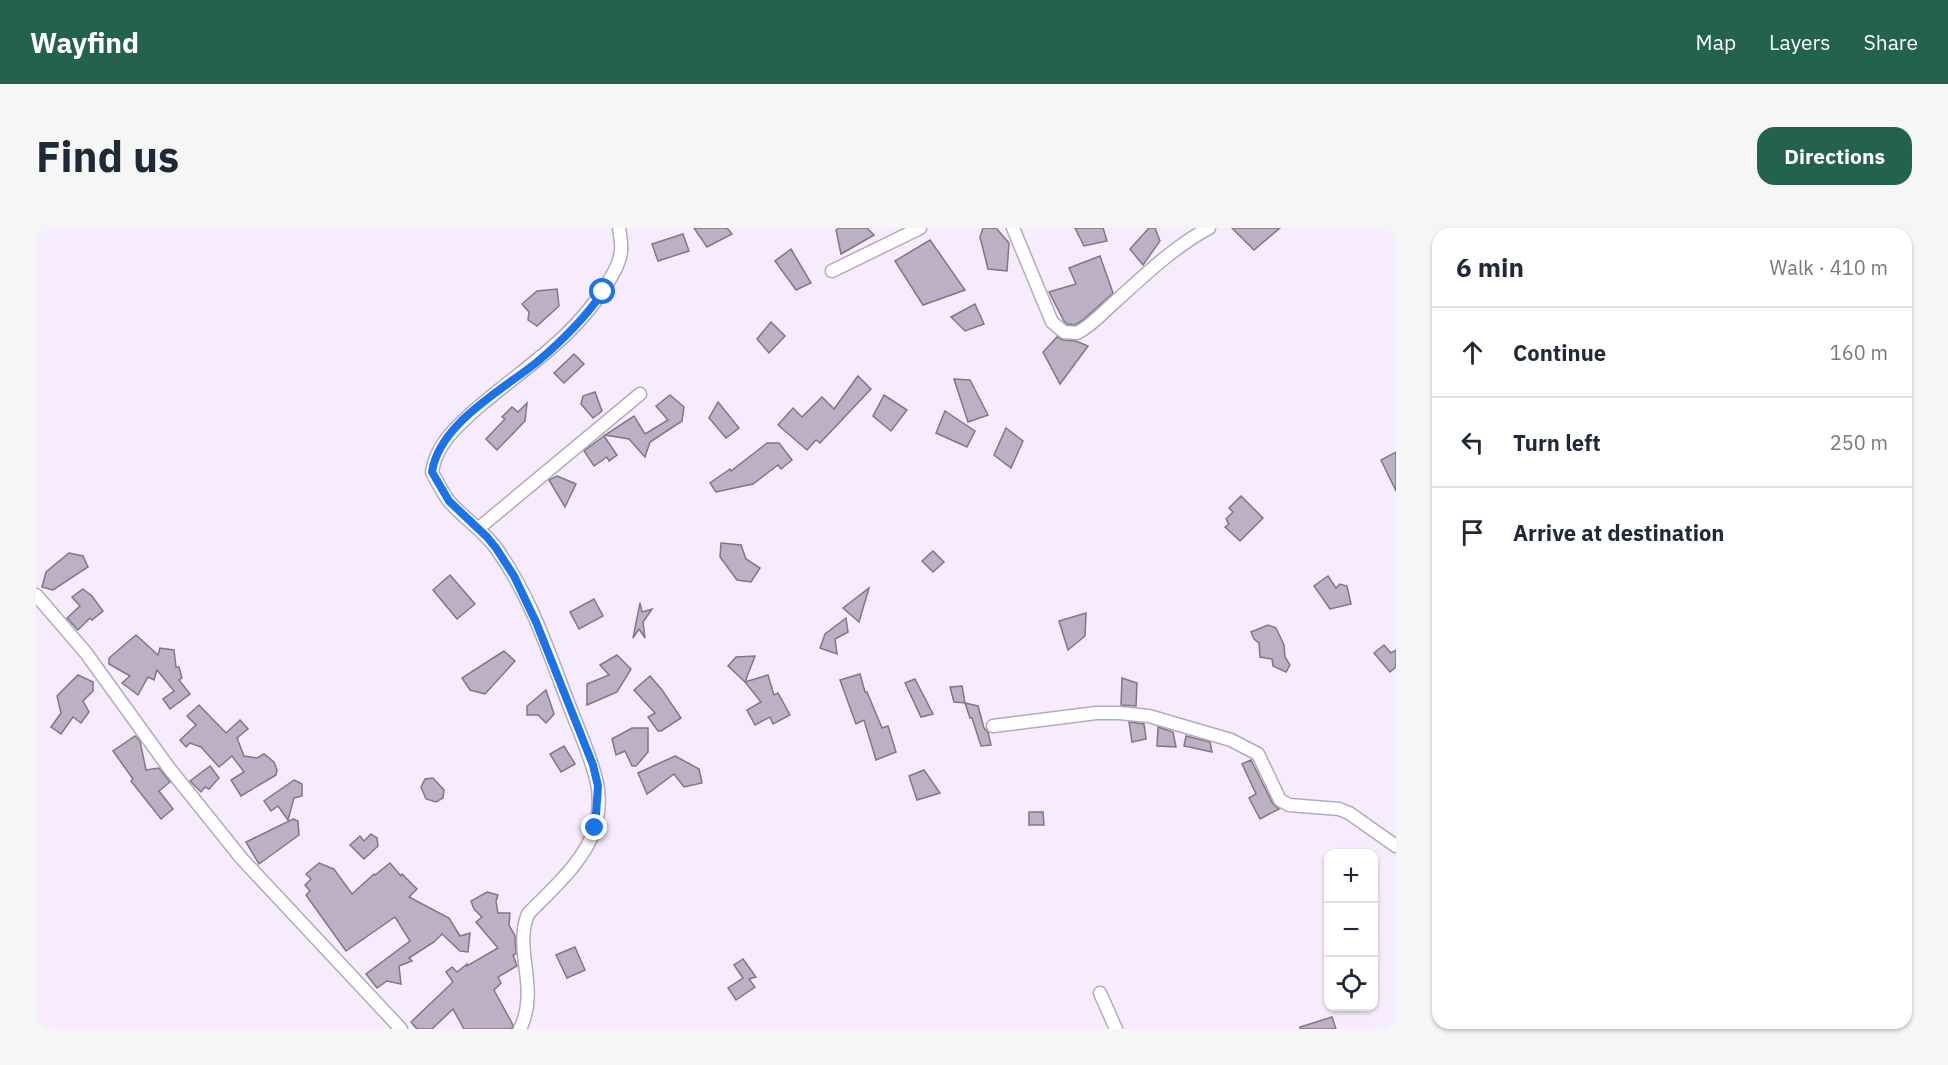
<!DOCTYPE html>
<meta charset="utf-8">
<style>
:root{--surface:#fff;--page:#f6f6f7;--text:#1f2937;--muted:#747a83;--line:#e0e1e3;--accent:#23624f}
body{margin:0;font-family:"IBM Plex Sans",sans-serif;background:var(--page);color:var(--text)}
.controls{position:absolute;right:18px;bottom:18px;display:grid;overflow:hidden;border-radius:12px;box-shadow:0 2px 4px #0004}
.controls button{width:54px;height:54px;display:grid;place-items:center;padding:0;border:0;border-bottom:2px solid var(--line);background:var(--surface);color:var(--text);font:30px sans-serif}
.stop{position:absolute;width:18px;height:18px;margin:-14px;border:4px solid #1a73e8;border-radius:50%;background:#fff}
.stop.end{background:#1a73e8;border-color:#fff;box-shadow:0 2px 6px #0008}
.list{margin:0;padding:0;list-style:none}
h2{display:flex;justify-content:space-between;align-items:center;height:78px;margin:0;padding:0 24px;font-size:26px}
h2 small{font-size:20px;font-weight:400;color:var(--muted)}
.list li{display:grid;grid-template-columns:39px 1fr auto;gap:18px;align-items:center;box-sizing:border-box;height:90px;padding:0 24px;border-top:2px solid var(--line)}
.list b{display:block;font-size:22px;white-space:nowrap}
.list em{font-size:20px;font-style:normal;color:var(--muted)}
.icon{flex:none;width:33px;height:33px;fill:none;stroke:currentColor;stroke-width:2;stroke-linecap:round;stroke-linejoin:round}
.map{position:relative;flex:none;width:1360px;height:801px;overflow:hidden;border-radius:18px}
header{display:flex;align-items:center;gap:36px;box-sizing:border-box;height:84px;padding:0 30px;background:var(--accent);color:#fff}
header strong{font-size:28px}
nav{display:flex;gap:33px;margin-inline-start:auto;font-size:21px}
.intro{display:flex;align-items:center;justify-content:space-between;box-sizing:border-box;height:144px;padding:0 36px}
h1{margin:0;font-size:42px}
.button{padding:15px 27px;border-radius:18px;background:var(--accent);color:#fff;font-size:21px;font-weight:700}
main{display:flex;gap:36px;padding:0 36px}
aside{flex:1;background:var(--surface);border-radius:18px;box-shadow:0 2px 4px #0004}
.map>svg:first-child{display:block}
.building{fill:#bcb0c3;stroke:#817688;stroke-width:1.5}
.lines{fill:none;stroke-linecap:round;stroke-linejoin:round}
.minor-casing{stroke:#b6a9bd;stroke-width:15}
.minor{stroke:#fff;stroke-width:12}
.route{stroke:#1a73e8;stroke-width:8}
</style>
<header>
<strong>Wayfind</strong>
<nav><a>Map</a><a>Layers</a><a>Share</a></nav>
</header>
<div class="intro"><h1>Find us</h1><a class="button">Directions</a></div>
<main>
<div class="map">
<svg width="1360" height="801" viewBox="0 0 1360 801">
<rect width="100%" height="100%" fill="#f7ecfd"/>
<g class="building">
<polygon points="658,0 691,0 696,6 671,19"/>
<polygon points="803,0 831,0 838,7 805,26 800,2"/>
<polygon points="947,0 960,0 973,15 971,43 952,41 944,9"/>
<polygon points="1039,0 1067,0 1071,13 1048,18"/>
<polygon points="1113,0 1119,0 1124,13 1107,37 1094,21"/>
<polygon points="1196,0 1244,0 1218,22"/>
<polygon points="647,6 653,23 622,33 616,16"/>
<polygon points="894,12 929,62 887,77 859,33"/>
<polygon points="755,21 775,55 760,62 739,33"/>
<polygon points="1064,28 1077,65 1047,92 1039,97 1031,96 1028,93 1013,64 1040,56 1033,40"/>
<polygon points="521,61 523,78 501,98 492,92 493,84 486,76 501,63"/>
<polygon points="939,76 948,96 929,103 915,89"/>
<polygon points="735,94 749,108 733,125 721,111"/>
<polygon points="1021,109 1027,112 1040,113 1052,118 1024,156 1007,124"/>
<polygon points="538,126 548,136 528,155 518,145"/>
<polygon points="822,148 835,161 784,215 780,212 771,222 742,197 757,180 766,189 786,169 798,181"/>
<polygon points="918,151 934,152 952,187 932,194"/>
<polygon points="559,164 566,183 557,190 545,176 547,168"/>
<polygon points="634,167 648,179 646,193 614,214 609,229 593,211 569,207 598,188 609,206 632,192 620,178"/>
<polygon points="848,167 871,182 855,203 837,188"/>
<polygon points="682,174 703,200 690,210 673,190"/>
<polygon points="491,175 489,193 461,222 450,211 469,191 466,189 476,179 482,184"/>
<polygon points="909,183 939,203 931,219 900,205"/>
<polygon points="970,200 987,213 975,240 958,227"/>
<polygon points="568,208 581,227 573,233 571,229 558,238 548,223"/>
<polygon points="731,215 743,215 756,232 745,241 742,237 717,256 680,264 674,255 694,241 695,243"/>
<polygon points="1360,224 1360,263 1345,232"/>
<polygon points="521,248 540,256 529,279 513,252"/>
<polygon points="1205,268 1227,290 1204,313 1189,299 1193,296 1190,291 1197,284 1193,280"/>
<polygon points="685,315 705,317 710,331 724,340 715,354 701,352 684,329"/>
<polygon points="897,323 908,334 897,344 886,333"/>
<polygon points="33,325 47,328 52,339 17,362 6,359 10,344"/>
<polygon points="414,347 439,376 421,391 397,362"/>
<polygon points="1292,348 1300,360 1304,356 1311,358 1315,376 1294,381 1278,358"/>
<polygon points="833,360 823,394 807,380"/>
<polygon points="47,361 56,368 67,383 56,392 54,390 42,402 31,390 44,378 36,369"/>
<polygon points="558,371 567,388 543,401 534,384"/>
<polygon points="604,375 606,384 616,381 607,394 609,410 603,401 597,410"/>
<polygon points="1050,385 1049,408 1032,422 1023,393"/>
<polygon points="810,390 812,404 799,411 801,426 784,420 789,406"/>
<polygon points="1232,397 1240,400 1248,417 1249,429 1254,437 1250,444 1237,438 1236,431 1224,429 1223,415 1218,411 1215,404"/>
<polygon points="100,407 122,427 124,420 138,422 140,439 143,439 146,450 143,452 154,466 134,481 127,471 138,463 121,442 118,452 112,449 102,467 86,455 94,448 73,436 73,430"/>
<polygon points="1348,417 1355,425 1360,422 1360,439 1354,444 1338,425"/>
<polygon points="468,423 479,433 449,466 434,462 426,450"/>
<polygon points="581,427 595,441 581,464 551,477 551,456 573,447 564,437"/>
<polygon points="719,428 709,454 692,438 700,429"/>
<polygon points="824,446 829,464 831,464 846,500 852,498 860,524 840,532 828,492 820,496 804,452"/>
<polygon points="42,447 57,454 57,463 47,473 53,484 45,495 37,489 25,506 15,499 25,485 21,468"/>
<polygon points="732,447 738,467 742,465 754,487 737,496 734,489 719,497 711,482 725,474 709,454"/>
<polygon points="614,448 626,462 645,490 625,503 622,503 612,489 619,485 598,462"/>
<polygon points="1086,450 1101,455 1100,478 1085,477"/>
<polygon points="879,451 897,486 885,489 869,455"/>
<polygon points="926,458 929,475 918,474 914,459"/>
<polygon points="510,462 518,486 510,495 502,487 491,487 491,478"/>
<polygon points="929,475 942,478 948,500 952,504 955,517 945,518 936,490 934,490"/>
<polygon points="163,477 190,505 204,492 212,501 201,510 208,528 221,530 228,526 238,534 241,542 240,547 205,568 195,552 208,544 196,528 183,539 165,519 154,515 150,519 144,512 160,497 151,488"/>
<polygon points="1093,494 1108,496 1110,511 1096,514"/>
<polygon points="1122,499 1137,504 1140,519 1121,518"/>
<polygon points="596,500 612,500 612,524 600,538 596,538 589,523 580,527 576,511"/>
<polygon points="99,508 104,513 110,542 123,540 134,554 123,563 137,581 125,591 95,553 97,551 77,523"/>
<polygon points="1150,508 1174,514 1176,524 1148,518"/>
<polygon points="528,518 539,536 525,544 514,526"/>
<polygon points="639,528 663,541 666,555 648,559 638,546 611,566 602,545"/>
<polygon points="1215,532 1237,576 1243,581 1224,591 1213,570 1220,566 1206,536"/>
<polygon points="174,538 183,550 173,561 169,559 165,564 154,553"/>
<polygon points="888,542 904,565 881,572 873,548"/>
<polygon points="397,550 408,562 407,570 400,574 390,571 385,559 389,551"/>
<polygon points="258,552 266,556 266,568 258,570 252,592 242,578 235,583 228,573"/>
<polygon points="993,584 1007,584 1008,597 993,597"/>
<polygon points="257,591 262,593 263,607 223,636 210,614"/>
<polygon points="335,606 341,610 342,618 328,631 314,617 324,608 328,613"/>
<polygon points="283,635 298,641 316,666 338,646 339,647 354,635 365,648 366,646 381,661 373,669 413,690 424,708 434,705 432,724 424,723 406,706 398,714 373,730 376,733 363,738 365,756 351,753 341,760 330,746 374,713 359,689 310,723 270,667 274,663 269,657 275,651 270,646"/>
<polygon points="451,664 462,667 460,673 462,685 474,685 473,697 479,708 480,726 477,727 481,738 462,749 465,755 458,762 477,797 476,801 428,801 417,781 396,801 381,801 375,794 417,754 410,744 416,739 421,744 431,736 431,738 462,720 440,694 446,689 438,681 435,673"/>
<polygon points="539,719 549,742 531,750 520,727"/>
<polygon points="707,731 720,749 713,751 719,759 700,772 692,760 707,750 698,737"/>
<polygon points="1296,789 1300,801 1264,801 1264,799"/>
</g>
<g class="lines">
<defs>
<g id="minor">
<path d="M977 0 1016 94 1028 104 1041 105C1057 97 1067 84 1081 72 1110 46 1139 18 1173 0"/>
<polyline points="796,43 884,0"/>
<polyline points="443,300 604,166"/>
<polyline points="0,367 50,425 133,540 206,631 365,801"/>
<polyline points="957,498 1060,485 1083,485 1113,488 1195,512 1222,526 1244,572 1253,577 1303,581 1313,585 1360,618"/>
<polyline points="1064,765 1080,801"/>
<path d="M484 801C504 760 477 722 492 686 515 662 549 633 559 600 563 587 564 568 561 555 555 528 543 503 533 477 513 425 494 367 460 320 447 302 426 289 412 272 406 263 401 254 396 244 400 217 419 200 439 182 486 141 537 112 571 56 577 46 584 35 585 23 586 15 584 7 583 0"/>
</g>
</defs>
<use href="#minor" class="minor-casing"/>
<use href="#minor" class="minor"/>
</g>
<g class="lines">
<path class="route" d="M559 600 562 558 557 537 500 394 478 348 460 320 451 309 413 273 396 244C403 196 465 163 501 134 526 113 548 91 567 64"/>
</g>
</svg>
<div class="controls">
<button>+</button>
<button>−</button>
<button><svg class="icon" aria-label="locate" viewBox="0 0 24 24"><circle cx="12" cy="12" r="6"/><path d="M12 2v4M12 18v4M2 12h4M18 12h4"/></svg></button>
</div>
<div class="stop" style="left:567px;top:64px"></div>
<div class="stop end" style="left:559px;top:600px"></div>
</div>
<aside>
<h2>6 min<small>Walk · 410 m</small></h2>
<ul class="list">
<li><svg class="icon" aria-label="ahead" viewBox="0 0 24 24"><path d="M12 20V5M6 11l6-6 6 6"/></svg><div><b>Continue</b></div><em>160 m</em></li>
<li><svg class="icon" aria-label="left" viewBox="0 0 24 24"><path d="M17 20v-9H6M10 6l-5 5 5 5"/></svg><div><b>Turn left</b></div><em>250 m</em></li>
<li><svg class="icon" aria-label="arrive" viewBox="0 0 24 24"><path d="M6 21V4h12l-3 4 3 4H6"/></svg><div><b>Arrive at destination</b></div></li>
</ul>
</aside>
</main>
